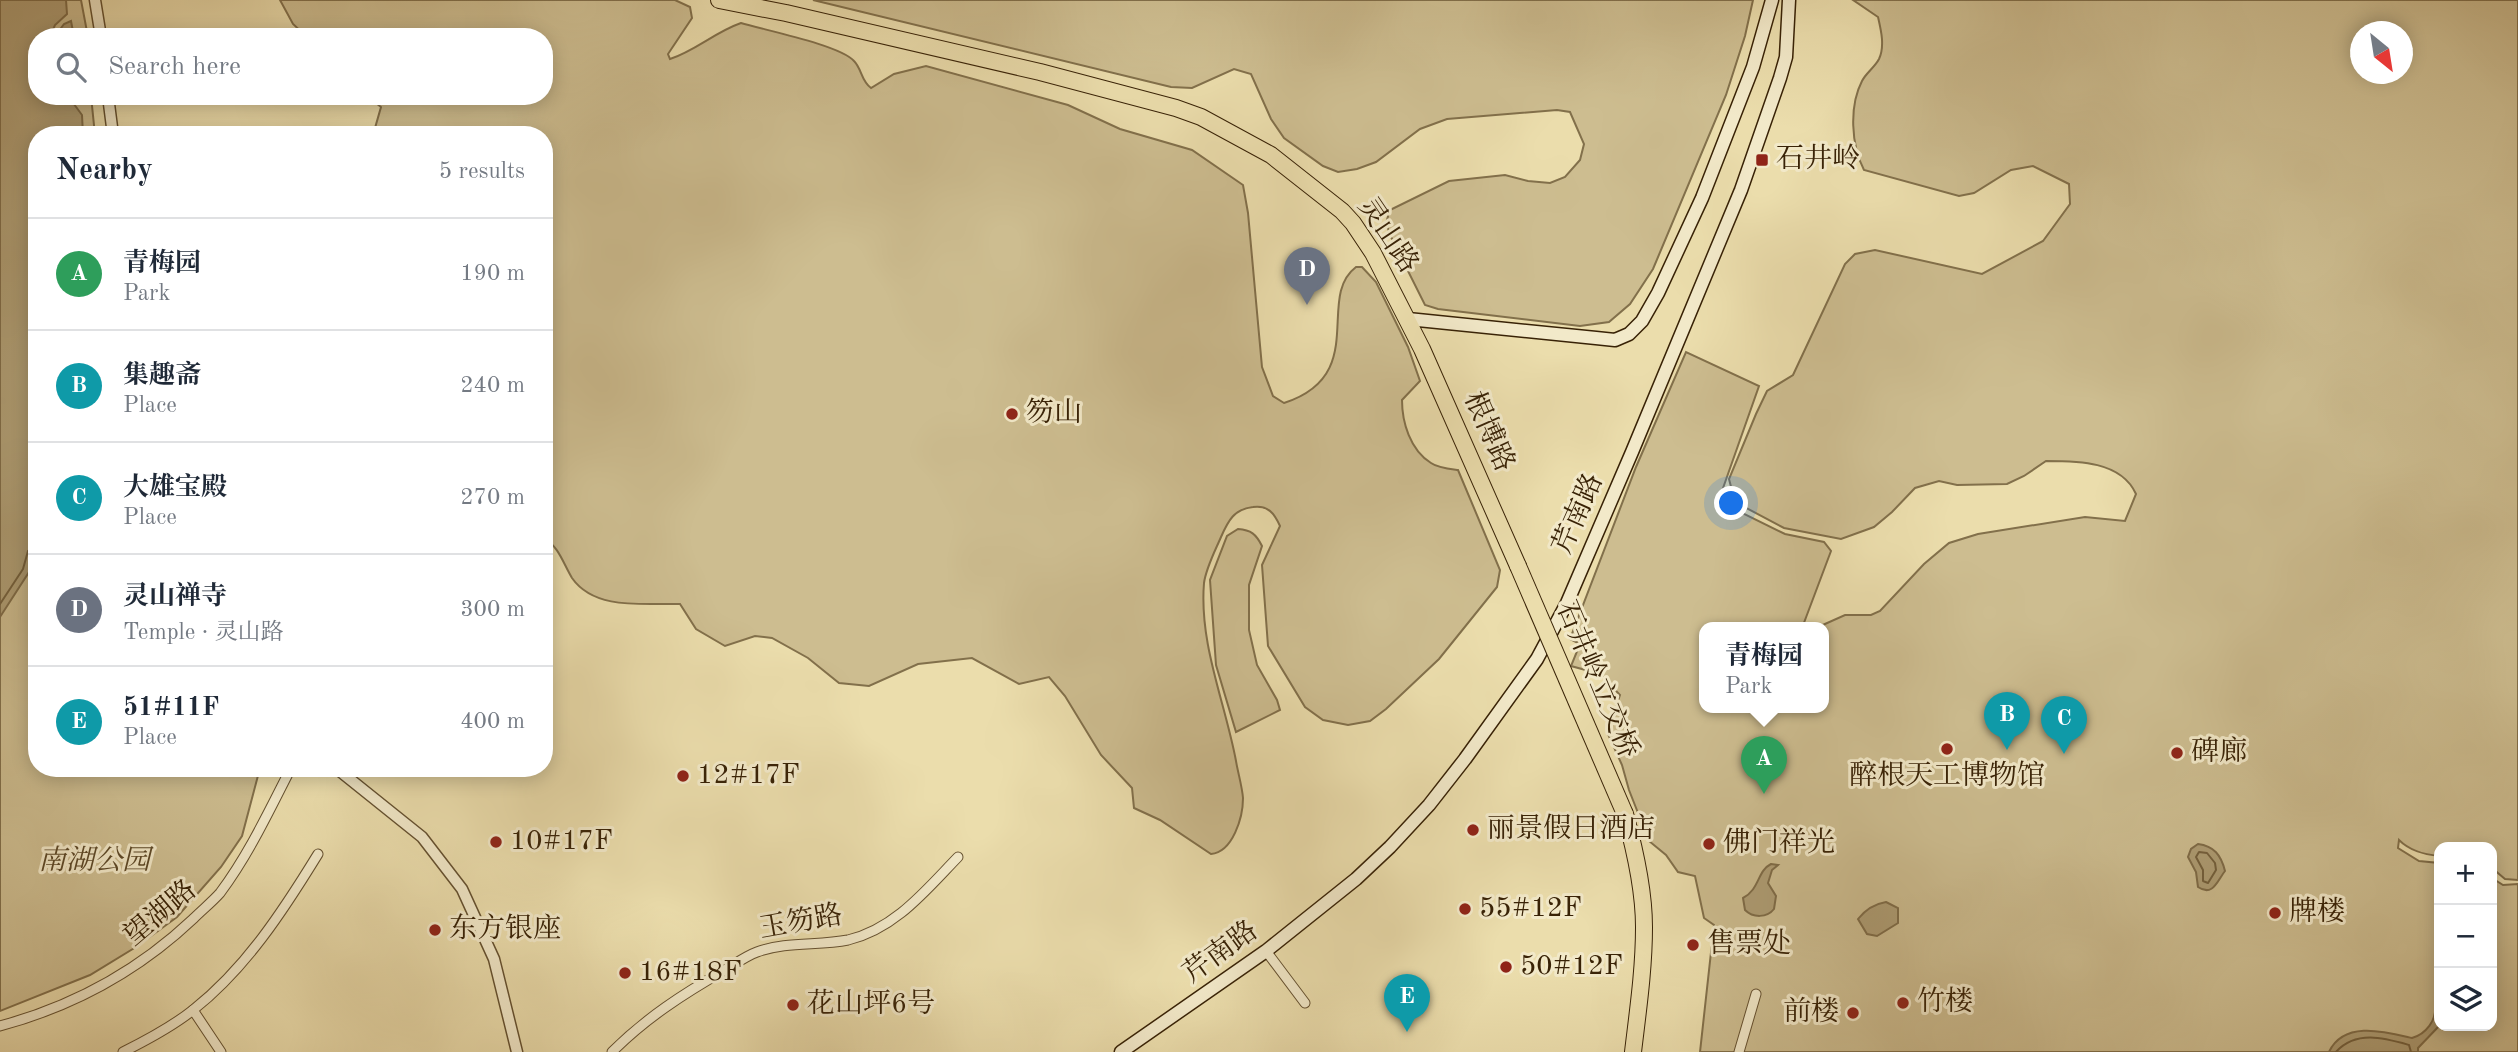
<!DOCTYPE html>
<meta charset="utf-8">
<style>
:root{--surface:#fff;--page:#f2f2f3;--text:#1f2937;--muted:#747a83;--line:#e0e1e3;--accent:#1a73e8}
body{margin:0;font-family:"Old Standard TT","Noto Serif SC",serif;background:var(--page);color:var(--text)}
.controls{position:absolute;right:21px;bottom:21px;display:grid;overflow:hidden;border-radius:14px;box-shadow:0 4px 18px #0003}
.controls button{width:63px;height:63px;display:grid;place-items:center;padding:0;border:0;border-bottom:2px solid var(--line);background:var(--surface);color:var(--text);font:35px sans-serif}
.compass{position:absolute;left:2350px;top:21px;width:63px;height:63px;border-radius:50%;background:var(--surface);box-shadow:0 4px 18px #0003;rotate:150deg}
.you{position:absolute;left:1732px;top:504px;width:24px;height:24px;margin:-18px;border:5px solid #fff;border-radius:50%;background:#1a73e8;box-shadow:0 0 0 10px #1a73e833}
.badge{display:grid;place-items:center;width:46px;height:46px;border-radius:50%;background:var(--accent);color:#fff;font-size:23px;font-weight:700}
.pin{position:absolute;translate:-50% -58px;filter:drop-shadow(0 2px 4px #0008)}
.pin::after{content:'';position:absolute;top:37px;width:24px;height:21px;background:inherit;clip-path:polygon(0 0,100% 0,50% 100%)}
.popup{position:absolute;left:1699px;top:622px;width:130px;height:91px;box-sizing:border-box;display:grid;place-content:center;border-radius:14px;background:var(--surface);filter:drop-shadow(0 2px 5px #0005);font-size:23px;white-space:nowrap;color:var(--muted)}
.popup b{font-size:26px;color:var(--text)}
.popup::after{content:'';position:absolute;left:50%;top:100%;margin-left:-14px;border:14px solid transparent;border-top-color:var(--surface)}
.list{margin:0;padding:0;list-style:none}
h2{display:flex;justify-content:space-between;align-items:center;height:91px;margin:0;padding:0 28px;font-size:30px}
h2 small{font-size:23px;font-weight:400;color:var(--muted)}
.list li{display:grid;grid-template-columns:46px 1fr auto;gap:21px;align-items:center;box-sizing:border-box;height:112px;padding:0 28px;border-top:2px solid var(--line)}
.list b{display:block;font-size:26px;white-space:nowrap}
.list p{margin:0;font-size:23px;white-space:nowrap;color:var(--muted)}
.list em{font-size:23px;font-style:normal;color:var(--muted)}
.icon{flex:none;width:38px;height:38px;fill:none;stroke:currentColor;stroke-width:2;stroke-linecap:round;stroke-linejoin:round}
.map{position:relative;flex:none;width:2518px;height:1052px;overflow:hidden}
.search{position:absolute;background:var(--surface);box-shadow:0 4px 18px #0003;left:28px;top:28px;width:525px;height:77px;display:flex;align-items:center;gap:18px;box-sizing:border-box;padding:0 24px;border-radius:28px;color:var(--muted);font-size:26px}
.panel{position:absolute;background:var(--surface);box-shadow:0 4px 18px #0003;left:28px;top:126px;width:525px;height:651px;border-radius:28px}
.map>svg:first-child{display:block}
.green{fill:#cdbd90;stroke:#82704b;stroke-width:2;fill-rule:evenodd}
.water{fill:#ae9d74;stroke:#7f6c48;stroke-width:2}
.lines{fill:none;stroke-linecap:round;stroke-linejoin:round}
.shore{stroke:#73603d;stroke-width:2}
.minor-casing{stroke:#655130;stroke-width:11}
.tertiary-casing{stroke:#655130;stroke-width:13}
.secondary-casing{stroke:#382206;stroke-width:15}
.trunk-casing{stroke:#382206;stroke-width:18}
.minor{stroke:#f2e9c9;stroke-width:9}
.tertiary{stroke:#f2e9c9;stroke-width:10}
.secondary{stroke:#f2e9c9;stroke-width:12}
.trunk{stroke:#ebddac;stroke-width:16}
.trunk-bridge-casing{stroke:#382206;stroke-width:18;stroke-linecap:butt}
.trunk-bridge{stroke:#ebddac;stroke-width:16}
.poi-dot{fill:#8f2418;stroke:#f2e9c9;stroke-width:2.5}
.labels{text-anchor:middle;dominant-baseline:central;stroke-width:6;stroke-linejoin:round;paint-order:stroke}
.poi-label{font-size:28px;fill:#382206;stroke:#f2e9c9;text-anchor:start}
.street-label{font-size:28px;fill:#382206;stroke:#f2e9c9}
.park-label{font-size:28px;font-style:italic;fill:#5d4928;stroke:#f2e9c9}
</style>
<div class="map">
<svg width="2518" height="1052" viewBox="0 0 2518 1052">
<rect width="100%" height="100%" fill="#ebddac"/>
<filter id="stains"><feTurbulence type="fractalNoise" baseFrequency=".00286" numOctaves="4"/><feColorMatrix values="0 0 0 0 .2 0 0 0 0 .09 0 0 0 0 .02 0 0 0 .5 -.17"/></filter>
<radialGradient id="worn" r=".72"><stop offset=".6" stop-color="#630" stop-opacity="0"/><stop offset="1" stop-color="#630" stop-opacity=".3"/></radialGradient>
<g class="green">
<polygon points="0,0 81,0 88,37 37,37 37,96 91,96 95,135 37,135 37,768 260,768 242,836 221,867 177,917 136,947 90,975 0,1011"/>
<path d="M280 0H675L690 7 692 18 668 54 670 59C695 51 715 32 741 23 764 30 840 45 854 61 862 69 861 81 871 88L894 74 926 66 1068 105 1120 129 1192 150 1243 185 1248 213 1262 367 1273 396 1284 403C1370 375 1315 298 1356 267H1362L1376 282 1408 347 1420 381 1402 400C1402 422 1410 450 1431 463 1438 468 1450 469 1458 470L1500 570 1497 587 1439 659 1386 709 1370 721 1348 725 1323 720 1305 707 1268 646 1262 565 1280 526C1274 513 1268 505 1253 507 1234 509 1228 521 1221 537 1215 551 1206 568 1204 583 1199 644 1225 702 1236 761 1238 773 1242 786 1243 798 1243 817 1233 852 1211 854L1160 820 1134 808 1132 788 1101 755 1065 696 1049 677 1019 684 972 658 918 664 869 686 839 683 808 658 772 638 755 636 725 646 696 629 680 604C645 603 595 611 572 578 563 563 559 547 544 538V135H373L381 107 367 96H544V37H307L293 24Z"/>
<polygon points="813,0 1753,0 1745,36 1726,95 1653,269 1630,304 1609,322 1580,326 1438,309 1425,305 1391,237 1386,223 1390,210 1449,181 1505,175 1528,181 1550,183 1565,177 1580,160 1584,144 1570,112 1557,110 1447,119 1420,129 1376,162 1357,169 1338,172 1323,166 1284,138 1271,119 1251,74 1234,69 1192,88 1171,87"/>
<path d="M1853 0H2518V880L2505 879 2492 868V847H2439V856C2425 855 2409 850 2399 840L2398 848 2419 861 2439 863V1026H2492V878L2503 885 2518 884V1052H1700L1714 925 1704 918 1695 876 1678 872 1666 855 1649 841 1629 790 1622 765 1607 732 1620 695 1600 674 1571 666 1580 644 1570 639 1636 467 1686 352 1759 386 1722 491 1726 505 1785 534 1824 542 1831 551 1802 628H1704V708H1824V628H1816L1845 615H1871L1880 611 1924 564 1949 543 1978 534 2085 517 2125 521 2136 494C2121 461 2078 461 2046 461L2024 476 2007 484 1957 485 1939 481 1915 488 1892 512 1874 527 1841 539 1784 528 1735 502 1729 479 1756 414 1767 391 1793 375 1845 264 1855 254 1875 250 1982 274 2043 241 2070 204 2069 184 2033 166 2011 170 1974 193 1959 196 1864 170C1851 145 1849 106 1862 81 1866 73 1875 67 1879 59 1885 46 1881 30 1878 17ZM2360 32H2402V74H2360Z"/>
<path d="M1238 529C1251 530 1256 534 1262 546L1249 585V630L1257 665 1277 700 1280 710 1236 732 1216 665 1210 580 1227 536Z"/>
</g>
<g class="water">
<polygon points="0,0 66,0 67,14 55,25 51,34 56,35 64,24 71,21 74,37 37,37 37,96 68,96 82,115 83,135 37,135 37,541 29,572 0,617"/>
<path d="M2198 844C2214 846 2221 855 2225 871 2217 881 2213 897 2198 887L2196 872 2188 857 2191 849Z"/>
<path d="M1771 864 1778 865 1772 870 1768 883 1776 896 1774 909C1767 918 1753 918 1745 910L1743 898C1760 889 1757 871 1771 864Z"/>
<path d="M1886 902 1898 908V923L1877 936 1867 934 1858 919C1866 909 1874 904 1886 902Z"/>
<path d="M2439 998V1026L2418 1048V1052H2329C2344 1020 2386 1032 2412 1038 2426 1034 2437 1020 2435 1005Z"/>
</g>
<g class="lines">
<g class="shore">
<polyline points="0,604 23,569 28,551 37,547"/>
<polygon points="2199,852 2207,853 2215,863 2216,870 2208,883 2203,881 2203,870 2196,857"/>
<path d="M2336 1052C2356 1030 2384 1038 2409 1045L2411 1052"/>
</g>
<defs>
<g id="minor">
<polyline points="1266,951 1305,1003"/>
<polyline points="193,1010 221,1052"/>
<path d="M0 1026C74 1006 138 971 193 919 202 910 212 902 220 893 249 854 269 811 291 768"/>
<path d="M123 1052C147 1040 173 1026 193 1010 246 968 283 911 318 854"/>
<path d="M612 1052C646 1018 683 994 725 970 735 964 746 956 757 952 787 941 818 946 848 940 895 929 926 890 958 857"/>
<polyline points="1739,1052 1756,994"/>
</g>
<g id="tertiary">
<polyline points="95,0 101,37"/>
<polyline points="108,96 113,135"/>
<polyline points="336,768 422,837 462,889 494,959 517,1052"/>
</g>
<g id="secondary">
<polyline points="1408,319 1596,338 1615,340 1629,334 1642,321 1658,293 1702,198 1753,67 1772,0"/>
<polyline points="1121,1052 1266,951 1356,879 1390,847 1429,805 1465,759 1537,659 1567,603 1632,452 1741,190 1780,78 1786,57 1789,0"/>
</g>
<g id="trunk">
<polyline points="719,0 786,13 1040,72 1176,108 1201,117 1271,155 1342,211 1353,223 1373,253 1422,349 1518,566"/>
<path d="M1625 814C1635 850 1644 890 1644 927 1644 969 1638 1010 1633 1052"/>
</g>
</defs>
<use href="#minor" class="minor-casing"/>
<use href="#tertiary" class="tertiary-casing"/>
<use href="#secondary" class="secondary-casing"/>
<use href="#trunk" class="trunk-casing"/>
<use href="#minor" class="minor"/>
<use href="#tertiary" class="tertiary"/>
<use href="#secondary" class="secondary"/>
<use href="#trunk" class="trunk"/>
<defs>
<polyline id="trunk-bridge" points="1518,566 1625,814"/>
</defs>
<use href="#trunk-bridge" class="trunk-bridge-casing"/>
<use href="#trunk-bridge" class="trunk-bridge"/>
</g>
<g class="poi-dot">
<rect x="1755" y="153" width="14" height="14" rx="3.5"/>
<circle cx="1012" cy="414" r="7"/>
<circle cx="1947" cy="749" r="7"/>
<circle cx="2177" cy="753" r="7"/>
<circle cx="683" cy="776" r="7"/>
<circle cx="1473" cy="830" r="7"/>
<circle cx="496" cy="842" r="7"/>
<circle cx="1709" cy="844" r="7"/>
<circle cx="1465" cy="909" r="7"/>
<circle cx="2275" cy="913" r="7"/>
<circle cx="435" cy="930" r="7"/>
<circle cx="1693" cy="945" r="7"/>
<circle cx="1506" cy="967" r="7"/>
<circle cx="625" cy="973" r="7"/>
<circle cx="1903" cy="1003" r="7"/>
<circle cx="793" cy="1005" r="7"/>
<circle cx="1853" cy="1013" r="7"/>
</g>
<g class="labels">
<g class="poi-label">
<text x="1776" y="160">石井岭</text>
<text x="1026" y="414">笏山</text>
<text x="2191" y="753">碑廊</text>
<text x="697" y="776">12#17F</text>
<text x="1947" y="777" text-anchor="middle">醉根天工博物馆</text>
<text x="1487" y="830">丽景假日酒店</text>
<text x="510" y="842">10#17F</text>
<text x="1723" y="844">佛门祥光</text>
<text x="1479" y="909">55#12F</text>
<text x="2289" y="913">牌楼</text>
<text x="449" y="930">东方银座</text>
<text x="1707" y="945">售票处</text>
<text x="1520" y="967">50#12F</text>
<text x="639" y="973">16#18F</text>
<text x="1917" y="1003">竹楼</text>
<text x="807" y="1005">花山坪6号</text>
<text x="1839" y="1013" text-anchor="end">前楼</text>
</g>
<g class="street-label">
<text transform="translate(1387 236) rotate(56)">灵山路</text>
<text transform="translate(1488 432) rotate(66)">根博路</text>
<text transform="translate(1579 514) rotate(-66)">芹南路</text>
<text transform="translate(1596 680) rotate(67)">石井岭立交桥</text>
<text transform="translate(161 914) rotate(-40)">望湖路</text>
<text transform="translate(801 923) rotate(-10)">玉笏路</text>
<text transform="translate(1221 953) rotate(-36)">芹南路</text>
</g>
<g class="park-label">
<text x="94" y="862">南湖公园</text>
</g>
</g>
<rect width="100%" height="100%" filter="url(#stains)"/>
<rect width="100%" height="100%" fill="url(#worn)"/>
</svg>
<div class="controls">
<button>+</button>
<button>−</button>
<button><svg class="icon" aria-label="layers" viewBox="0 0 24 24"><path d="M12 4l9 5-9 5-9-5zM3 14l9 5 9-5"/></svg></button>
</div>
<svg class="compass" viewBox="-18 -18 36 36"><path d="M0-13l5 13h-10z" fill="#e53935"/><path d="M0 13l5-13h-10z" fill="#747a83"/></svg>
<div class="you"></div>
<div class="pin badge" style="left:1764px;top:794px;background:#2e9e5b">A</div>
<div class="popup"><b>青梅园</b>Park</div>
<div class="pin badge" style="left:2007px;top:750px;background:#0f9aa8">B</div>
<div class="pin badge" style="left:2064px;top:754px;background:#0f9aa8">C</div>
<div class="pin badge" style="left:1307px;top:305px;background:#6b7280">D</div>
<div class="pin badge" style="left:1407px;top:1032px;background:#0f9aa8">E</div>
<div class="search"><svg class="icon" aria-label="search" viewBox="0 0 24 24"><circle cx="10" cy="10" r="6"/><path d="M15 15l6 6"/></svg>Search here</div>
<section class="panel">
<h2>Nearby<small>5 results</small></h2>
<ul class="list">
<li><span class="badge" style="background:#2e9e5b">A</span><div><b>青梅园</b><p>Park</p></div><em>190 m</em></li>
<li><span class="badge" style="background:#0f9aa8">B</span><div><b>集趣斋</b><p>Place</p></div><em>240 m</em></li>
<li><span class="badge" style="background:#0f9aa8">C</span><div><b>大雄宝殿</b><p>Place</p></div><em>270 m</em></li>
<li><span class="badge" style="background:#6b7280">D</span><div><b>灵山禅寺</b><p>Temple · 灵山路</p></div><em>300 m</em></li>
<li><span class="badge" style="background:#0f9aa8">E</span><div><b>51#11F</b><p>Place</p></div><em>400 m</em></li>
</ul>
</section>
</div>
